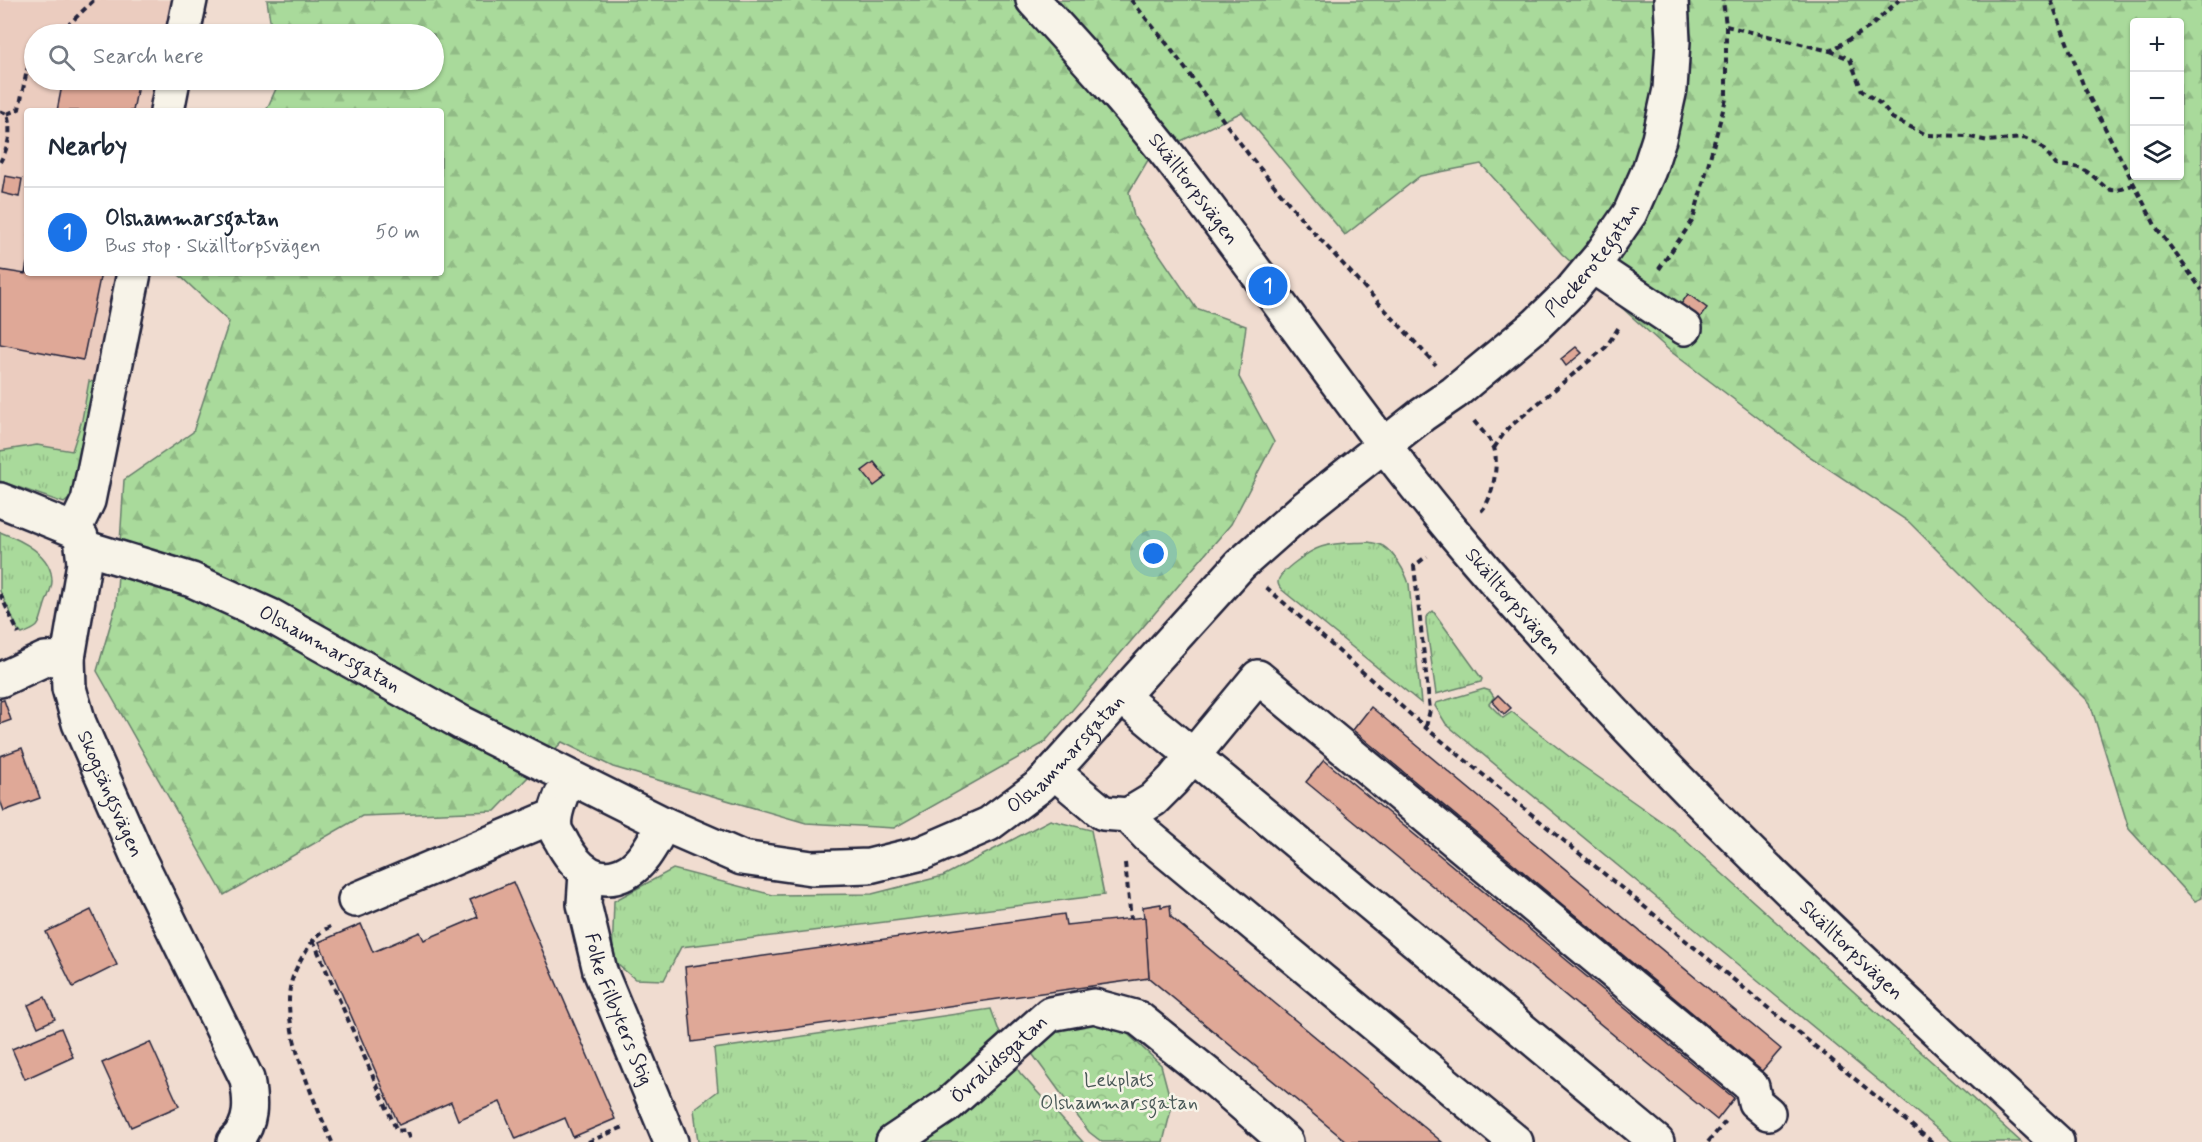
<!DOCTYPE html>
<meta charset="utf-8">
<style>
:root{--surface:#fff;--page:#f6f6f7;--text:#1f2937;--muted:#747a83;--line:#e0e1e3;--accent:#1a73e8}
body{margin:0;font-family:Mynerve,sans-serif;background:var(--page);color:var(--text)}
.controls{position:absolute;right:18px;top:18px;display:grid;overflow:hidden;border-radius:6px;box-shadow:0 2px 4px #0004}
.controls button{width:54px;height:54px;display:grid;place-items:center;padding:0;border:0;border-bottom:2px solid var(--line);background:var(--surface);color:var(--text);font:30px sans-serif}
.you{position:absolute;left:1154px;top:554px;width:21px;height:21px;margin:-15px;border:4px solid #fff;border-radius:50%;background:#1a73e8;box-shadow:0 0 0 9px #1a73e833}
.badge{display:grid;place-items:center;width:39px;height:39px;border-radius:50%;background:var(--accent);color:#fff;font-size:20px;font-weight:700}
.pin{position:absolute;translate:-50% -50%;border:3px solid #fff;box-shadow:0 2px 6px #0006}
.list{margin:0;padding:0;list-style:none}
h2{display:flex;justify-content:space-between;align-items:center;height:78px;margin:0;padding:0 24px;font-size:26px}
h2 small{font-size:20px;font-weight:400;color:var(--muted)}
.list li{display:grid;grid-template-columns:39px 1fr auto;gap:18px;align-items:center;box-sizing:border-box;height:90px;padding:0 24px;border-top:2px solid var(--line)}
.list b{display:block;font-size:22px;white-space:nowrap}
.list p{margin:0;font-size:20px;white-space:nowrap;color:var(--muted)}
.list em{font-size:20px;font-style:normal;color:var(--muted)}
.icon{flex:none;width:33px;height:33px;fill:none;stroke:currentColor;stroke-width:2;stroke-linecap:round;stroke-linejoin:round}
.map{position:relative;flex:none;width:2202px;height:1142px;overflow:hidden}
.search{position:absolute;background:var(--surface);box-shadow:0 2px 4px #0004;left:24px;top:24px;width:420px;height:66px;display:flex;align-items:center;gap:15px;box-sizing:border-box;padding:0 21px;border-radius:33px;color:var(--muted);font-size:22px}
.panel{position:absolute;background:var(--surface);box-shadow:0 2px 4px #0004;left:24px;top:108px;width:420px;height:168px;border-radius:6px}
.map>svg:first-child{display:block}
.built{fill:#ebccbf}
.grass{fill:url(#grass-tufts);stroke:#667e6b;stroke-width:1.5}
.forest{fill:url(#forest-firs);stroke:#667e6b;stroke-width:1.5;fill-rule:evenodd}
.park{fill:url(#park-crowns);stroke:#667e6b;stroke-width:1.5}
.building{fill:#dfa897;stroke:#22223b;stroke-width:1.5}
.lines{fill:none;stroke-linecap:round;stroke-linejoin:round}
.minor-casing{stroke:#22223b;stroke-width:38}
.path{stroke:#22223b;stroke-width:4;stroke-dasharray:6 4.5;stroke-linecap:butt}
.minor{stroke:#f7f3e8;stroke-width:33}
.labels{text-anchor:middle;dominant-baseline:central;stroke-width:5;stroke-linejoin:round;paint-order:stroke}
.street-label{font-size:20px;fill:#22223b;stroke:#f7f3e8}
.park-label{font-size:20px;fill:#4a5958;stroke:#f7f3e8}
</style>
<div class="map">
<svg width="2202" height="1142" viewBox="0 0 2202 1142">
<defs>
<pattern id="grass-tufts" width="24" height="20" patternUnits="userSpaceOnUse" patternTransform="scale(1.5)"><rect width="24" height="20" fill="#a9da9b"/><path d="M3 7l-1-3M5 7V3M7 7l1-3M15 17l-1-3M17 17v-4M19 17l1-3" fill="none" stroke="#91bb86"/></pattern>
<pattern id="forest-firs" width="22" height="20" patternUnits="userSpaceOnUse" patternTransform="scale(1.5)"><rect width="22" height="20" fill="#a9da9b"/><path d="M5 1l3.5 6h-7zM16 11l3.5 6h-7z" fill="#91bb86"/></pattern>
<pattern id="park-crowns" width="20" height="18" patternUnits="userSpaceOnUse" patternTransform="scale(1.5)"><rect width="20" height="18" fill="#a9da9b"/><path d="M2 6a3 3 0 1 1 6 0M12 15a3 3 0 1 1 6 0" fill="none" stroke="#91bb86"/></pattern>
</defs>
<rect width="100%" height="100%" fill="#f0dcd0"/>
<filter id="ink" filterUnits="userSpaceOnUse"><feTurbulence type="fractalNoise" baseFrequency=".0167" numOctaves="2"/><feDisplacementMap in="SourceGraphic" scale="12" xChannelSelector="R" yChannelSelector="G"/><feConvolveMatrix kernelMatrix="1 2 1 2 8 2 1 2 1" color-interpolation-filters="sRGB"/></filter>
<g filter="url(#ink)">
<polygon class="built" points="0,0 182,0 174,34 34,34 34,80 165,80 159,111 27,111 27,273 125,273 77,501 0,471"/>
<g class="grass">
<polygon points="89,381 105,384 82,488 64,503 0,481 0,451 37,445 72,451 82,420"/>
<path d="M0 532C21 540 52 554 52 581 52 590 46 599 44 608 38 626 42 626 22 634L18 630 0 591Z"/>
<path d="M1368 542C1373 543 1379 543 1383 546 1394 553 1405 571 1409 584L1421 703 1282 590C1280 588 1278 585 1278 582 1279 571 1311 550 1321 547 1336 542 1353 543 1368 542Z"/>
<polygon points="1433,611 1482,679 1481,682 1436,694 1426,623 1426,617"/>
<polygon points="1484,689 1490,691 1494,697 1489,704 1503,718 1512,712 1571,758 1675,831 2021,1142 1953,1142 1446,724 1435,706 1436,703"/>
<polygon points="1050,820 1091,830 1104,895 681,947 664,980 635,979 612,960 614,901 673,869 773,895 872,894 943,876"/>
<polygon points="991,1009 1004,1045 1020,1073 1083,1142 698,1142 694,1109 718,1091 714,1049"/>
</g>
<path class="forest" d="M267 0H2202V898L2195 901 2129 829 2090 703 1909 522 1806 454 1670 351 1562 254 1481 164 1420 176 1345 235 1242 112 1151 155 1129 192 1134 217 1196 308 1246 326 1239 377 1274 442 1231 524 1044 743 894 828 806 823 613 767 562 742 495 811 362 816 224 895 97 671 116 605 124 480 193 432 229 322 177 273H441V111H266L280 80H434V34H272ZM2134 22H2180V176H2134Z"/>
<polygon class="park" points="1056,1019 1117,1024 1161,1065 1172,1106 1163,1142 1102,1142 1089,1132 1028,1048"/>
<g class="building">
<polygon points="74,25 120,34 72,34"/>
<polygon points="63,80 139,80 133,111 57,111"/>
<polygon points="5,176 22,179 19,197 2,193"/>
<polygon points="27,263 27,273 101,273 83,360 0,344 0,270 25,274"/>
<polygon points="1688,294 1707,308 1696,323 1677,310"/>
<polygon points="1576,347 1582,353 1566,366 1561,359"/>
<polygon points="874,462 886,477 874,486 862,471"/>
<polygon points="1498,695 1511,708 1504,714 1492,701"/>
<polygon points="4,700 11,720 0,724 0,701"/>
<polygon points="1371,707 1781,1049 1762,1071 1353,730"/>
<polygon points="22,748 40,798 4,811 0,800 0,756"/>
<polygon points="1324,760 1734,1098 1717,1120 1306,782"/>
<polygon points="513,882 615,1119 573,1137 565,1118 516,1139 500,1102 458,1120 451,1102 399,1125 319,942 361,924 373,952 420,932 424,940 478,917 470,900"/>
<polygon points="1161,904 1161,907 1170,905 1171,917 1442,1142 1347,1142 1149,978 1143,907"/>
<polygon points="91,910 117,965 73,987 46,932"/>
<polygon points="1064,914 1066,925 1145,917 1149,978 692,1042 685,967"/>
<polygon points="45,997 55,1019 38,1027 28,1005"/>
<polygon points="61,1028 73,1057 25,1079 12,1049"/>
<polygon points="150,1042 179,1106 131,1127 102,1063"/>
</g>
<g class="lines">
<defs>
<g id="minor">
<path id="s1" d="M1033 0C1085 57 1138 115 1184 176 1275 294 1359 419 1454 533 1638 753 1847 949 2057 1142"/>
<polyline points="183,34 190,0"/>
<polyline points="167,111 173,80"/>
<polyline points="1592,266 1685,328"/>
<path id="s2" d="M0 500 74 530 81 537 84 563 68 658 69 688 79 723 137 855 247 1079C251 1102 253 1125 234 1142"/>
<polyline points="74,530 88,501 134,273"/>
<path id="s3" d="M83 547 192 580 271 616 462 723 664 824 742 858 812 868 869 866 922 853 989 824 1041 785 1240 565 1301 511 1422 415 1454 393 1536 325 1570 292 1601 255 1630 213 1649 170 1659 139 1670 89 1673 41 1671 0"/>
<polyline points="0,680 45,659 68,658"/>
<polyline points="1121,696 1657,1142"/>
<polyline points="1054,772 1103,813 1128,815 1153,800 1173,780 1258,677 1752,1087 1755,1102 1768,1113"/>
<path d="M561 796C557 807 553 817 555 828 556 834 561 839 563 844 577 869 598 888 627 872 644 863 654 840 664 824"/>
<polyline points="1128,815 1148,836 1516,1142"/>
<path id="s4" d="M586 873 584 904 600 971 671 1142"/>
<polyline points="355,900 554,816"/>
<path id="s5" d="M893 1142 948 1105 1050 1014 1094 1006 1138 1018 1215 1080 1286 1142"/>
</g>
</defs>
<use href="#minor" class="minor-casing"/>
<g class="path">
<polyline points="1131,0 1167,44 1249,155 1307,225 1436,365"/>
<polyline points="2051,0 2084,87 2156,227 2202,290"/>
<polyline points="1726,26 1830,51 1870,27 1899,0"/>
<polyline points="59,34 94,0"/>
<path d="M1830 51 1850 59 1862 91 1881 104 1892 118 1927 135 1966 136 1988 141 2024 138 2040 145 2056 165C2064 166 2077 166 2084 170 2108 184 2103 199 2134 184"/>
<path d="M0 111 7 114C12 132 9 146 0 162"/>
<polyline points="7,114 19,109 27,70 34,61"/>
<polyline points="1659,269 1693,220 1726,99 1726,26 1723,0"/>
<path d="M1474 421C1480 429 1490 438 1494 448 1499 462 1493 501 1481 511"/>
<polyline points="1494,448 1507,429 1606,347 1619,327"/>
<polyline points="1266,587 1426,728 1932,1142"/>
<polyline points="0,594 19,634"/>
<polyline points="1426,727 1430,710 1414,566 1427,556"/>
<polyline points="1125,863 1131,919"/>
<polyline points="313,940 397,1131 406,1130 411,1142"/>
<path d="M332 1142C314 1101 283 1032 290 988 292 976 298 964 304 954 314 939 316 933 332 926"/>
<polyline points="588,1142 626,1126"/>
<polyline points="1708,1142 1726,1121"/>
</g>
<use href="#minor" class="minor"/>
</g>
</g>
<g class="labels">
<g class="street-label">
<text stroke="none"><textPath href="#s1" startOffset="248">Skälltorpsvägen</textPath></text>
<text stroke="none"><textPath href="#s3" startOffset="1815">Plockerotegatan</textPath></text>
<text stroke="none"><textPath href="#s1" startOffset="770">Skälltorpsvägen</textPath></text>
<text stroke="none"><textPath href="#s3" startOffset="268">Olshammarsgatan</textPath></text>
<text stroke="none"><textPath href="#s3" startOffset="1090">Olshammarsgatan</textPath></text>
<text stroke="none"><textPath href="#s2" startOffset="356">Skogsängsvägen</textPath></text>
<text stroke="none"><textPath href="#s1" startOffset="1256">Skälltorpsvägen</textPath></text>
<text stroke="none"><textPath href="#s4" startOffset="142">Folke Filbyters Stig</textPath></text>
<text stroke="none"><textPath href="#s5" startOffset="135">Övralidsgatan</textPath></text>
</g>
<g class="park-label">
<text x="1119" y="1080">Lekplats<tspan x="1119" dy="23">Olshammarsgatan</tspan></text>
</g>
</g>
</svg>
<div class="controls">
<button>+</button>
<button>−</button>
<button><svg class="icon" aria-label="layers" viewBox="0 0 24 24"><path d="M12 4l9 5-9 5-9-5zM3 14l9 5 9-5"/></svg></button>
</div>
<div class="you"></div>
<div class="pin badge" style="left:1268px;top:286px">1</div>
<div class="search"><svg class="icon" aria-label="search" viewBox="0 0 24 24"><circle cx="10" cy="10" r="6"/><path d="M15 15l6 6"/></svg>Search here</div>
<section class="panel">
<h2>Nearby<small></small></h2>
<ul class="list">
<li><span class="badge">1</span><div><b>Olshammarsgatan</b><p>Bus stop · Skälltorpsvägen</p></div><em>50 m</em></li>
</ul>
</section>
</div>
